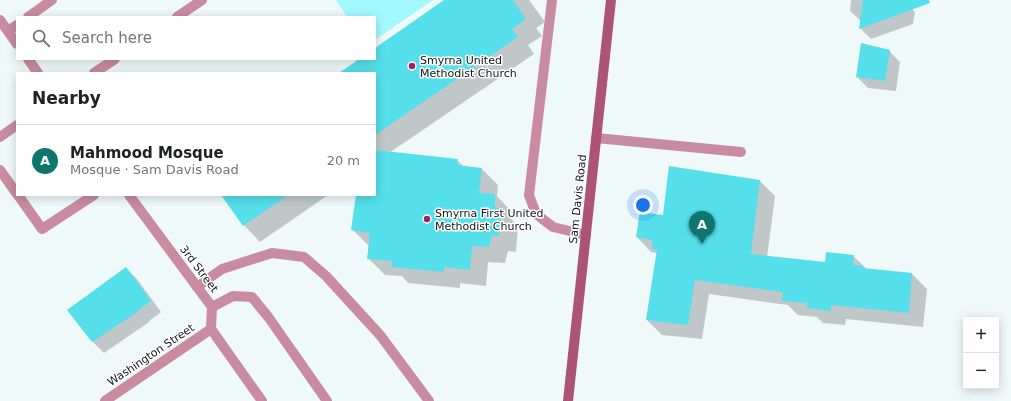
<!DOCTYPE html>
<meta charset="utf-8">
<style>
:root{--surface:#fff;--page:#f2f2f2;--text:#202124;--muted:#757577;--line:#e0e0e0;--accent:#0f766e}
body{margin:0;font-family:"DejaVu Sans",sans-serif;background:var(--page);color:var(--text)}
.controls{position:absolute;right:12px;bottom:12px;display:grid;overflow:hidden;border-radius:0px;box-shadow:0 2px 10px #0003}
.controls button{width:36px;height:36px;display:grid;place-items:center;padding:0;border:0;border-bottom:1px solid var(--line);background:var(--surface);color:var(--text);font:20px sans-serif}
.you{position:absolute;left:643px;top:205px;width:14px;height:14px;margin:-10px;border:3px solid #fff;border-radius:50%;background:#1a73e8;box-shadow:0 0 0 6px #1a73e833}
.badge{display:grid;place-items:center;width:26px;height:26px;border-radius:50%;background:var(--accent);color:#fff;font-size:13px;font-weight:700}
.pin{position:absolute;translate:-50% -33px;filter:drop-shadow(0 1px 2px #0008)}
.pin::after{content:'';position:absolute;top:21px;width:14px;height:12px;background:inherit;clip-path:polygon(0 0,100% 0,50% 100%)}
.list{margin:0;padding:0;list-style:none}
h2{display:flex;justify-content:space-between;align-items:center;height:52px;margin:0;padding:0 16px;font-size:17px}
h2 small{font-size:13px;font-weight:400;color:var(--muted)}
.list li{display:grid;grid-template-columns:26px 1fr auto;gap:12px;align-items:center;box-sizing:border-box;height:72px;padding:0 16px;border-top:1px solid var(--line)}
.list b{display:block;font-size:15px;white-space:nowrap}
.list p{margin:0;font-size:13px;white-space:nowrap;color:var(--muted)}
.list em{font-size:13px;font-style:normal;color:var(--muted)}
.icon{flex:none;width:22px;height:22px;fill:none;stroke:currentColor;stroke-width:2;stroke-linecap:round;stroke-linejoin:round}
.map{position:relative;flex:none;width:1011px;height:401px;overflow:hidden}
.search{position:absolute;background:var(--surface);box-shadow:0 2px 10px #0003;left:16px;top:16px;width:360px;height:44px;display:flex;align-items:center;gap:10px;box-sizing:border-box;padding:0 14px;border-radius:0px;color:var(--muted);font-size:15px}
.panel{position:absolute;background:var(--surface);box-shadow:0 2px 10px #0003;left:16px;top:72px;width:360px;height:124px;border-radius:0px}
.map>svg:first-child{display:block}
.green{fill:#a4f8ff}
.shadow{fill:#0003}
.building{fill:#55dfea}
.lines{fill:none;stroke-linecap:round;stroke-linejoin:round}
.lane{stroke:#c98ba0;stroke-width:10}
.street{stroke:#c98ba0;stroke-width:10}
.secondary{stroke:#ac5476;stroke-width:10}
.poi-dot{fill:#a71d61;stroke:#fff;stroke-width:1.5}
.labels{text-anchor:middle;dominant-baseline:central;stroke-width:3;stroke-linejoin:round;paint-order:stroke}
.poi-label{font-size:11px;fill:#121616;stroke:#fff;text-anchor:start}
.street-label{font-size:11px;fill:#121616;stroke:#fff}
</style>
<div class="map">
<svg width="1011" height="401" viewBox="0 0 1011 401">
<rect width="100%" height="100%" fill="#eff9fa"/>
<polygon class="green" points="336,0 433,0 375,40 375,17 347,17"/>
<g class="shadow">
<polygon points="445,0 529,0 545,22 536,28 542,36 528,45 534,54 389,153 457,160 464,167 482,169 498,185 497,196 511,211 511,219 518,226 516,252 508,251 505,263 488,262 486,286 460,283 460,288 408,283 402,276 385,275 368,258 369,246 353,230 357,195 375,195 375,73 341,73 361,59 375,59 375,49"/>
<polygon points="851,0 903,0 915,12 913,24 871,39 860,28 861,21 850,11"/>
<polygon points="889,51 900,62 896,91 868,88 857,77"/>
<polygon points="760,181 775,196 767,257 826,263 853,256 867,269 912,274 927,289 923,327 846,319 845,325 823,323 817,317 798,315 788,305 709,294 702,339 662,335 647,320 657,253 651,252 637,237 640,213 664,216"/>
<polygon points="223,195 328,195 260,242 244,225"/>
<polygon points="126,268 137,279 161,312 149,321 149,322 104,353 93,342 69,310"/>
</g>
<g class="building">
<polygon points="444,0 513,0 526,19 512,29 518,37 375,135 375,73 339,73 359,59 375,59 375,48"/>
<polygon points="863,0 929,0 930,3 859,29"/>
<polygon points="861,43 890,50 885,81 856,77"/>
<polygon points="375,150 458,159 457,165 482,168 479,193 495,194 495,208 502,208 499,236 492,235 489,247 472,246 470,270 444,267 444,272 391,267 392,261 367,259 370,233 351,230 356,195 375,195"/>
<polygon points="669,166 760,180 751,254 825,262 826,252 854,255 853,265 863,266 863,268 912,273 909,313 831,305 831,311 807,308 807,303 782,301 783,292 695,280 688,325 646,320 657,249 652,249 652,240 636,237 640,212 663,215"/>
<polygon points="221,195 288,195 243,226"/>
<polygon points="126,267 151,301 138,310 139,311 92,342 67,310"/>
</g>
<g class="lines">
<g class="lane">
<polyline points="552,0 529,195 536,214 553,227 586,235"/>
<polyline points="28,17 52,0"/>
<polyline points="8,31 17,25"/>
<polyline points="596,138 741,152"/>
<polyline points="0,170 17,194"/>
<polyline points="18,195 42,229 94,195"/>
<polyline points="197,287 222,269 272,253 304,257 326,276 380,335 429,401"/>
<polyline points="212,307 233,296 252,297 269,318 327,401"/>
</g>
<g class="street">
<polyline points="177,17 202,0"/>
<polyline points="0,20 17,44"/>
<polyline points="28,59 38,73"/>
<polyline points="94,73 115,59"/>
<polyline points="0,137 17,125"/>
<polyline points="129,195 212,307 211,329 262,401"/>
<polyline points="105,401 211,329"/>
</g>
<polyline class="secondary" points="568,401 611,0"/>
</g>
<g class="poi-dot">
<circle cx="412" cy="66" r="4"/>
<circle cx="427" cy="219" r="4"/>
</g>
<g class="labels">
<g class="poi-label">
<text x="420" y="60">Smyrna United<tspan x="420" dy="13">Methodist Church</tspan></text>
<text x="435" y="213">Smyrna First United<tspan x="435" dy="13">Methodist Church</tspan></text>
</g>
<g class="street-label">
<text transform="translate(578 199) rotate(-84)">Sam Davis Road</text>
<text transform="translate(199 269) rotate(53)">3rd Street</text>
<text transform="translate(151 355) rotate(-34)">Washington Street</text>
</g>
</g>
</svg>
<div class="controls">
<button>+</button>
<button>−</button>
</div>
<div class="you"></div>
<div class="pin badge" style="left:702px;top:244px">A</div>
<div class="search"><svg class="icon" aria-label="search" viewBox="0 0 24 24"><circle cx="10" cy="10" r="6"/><path d="M15 15l6 6"/></svg>Search here</div>
<section class="panel">
<h2>Nearby<small></small></h2>
<ul class="list">
<li><span class="badge">A</span><div><b>Mahmood Mosque</b><p>Mosque · Sam Davis Road</p></div><em>20 m</em></li>
</ul>
</section>
</div>
